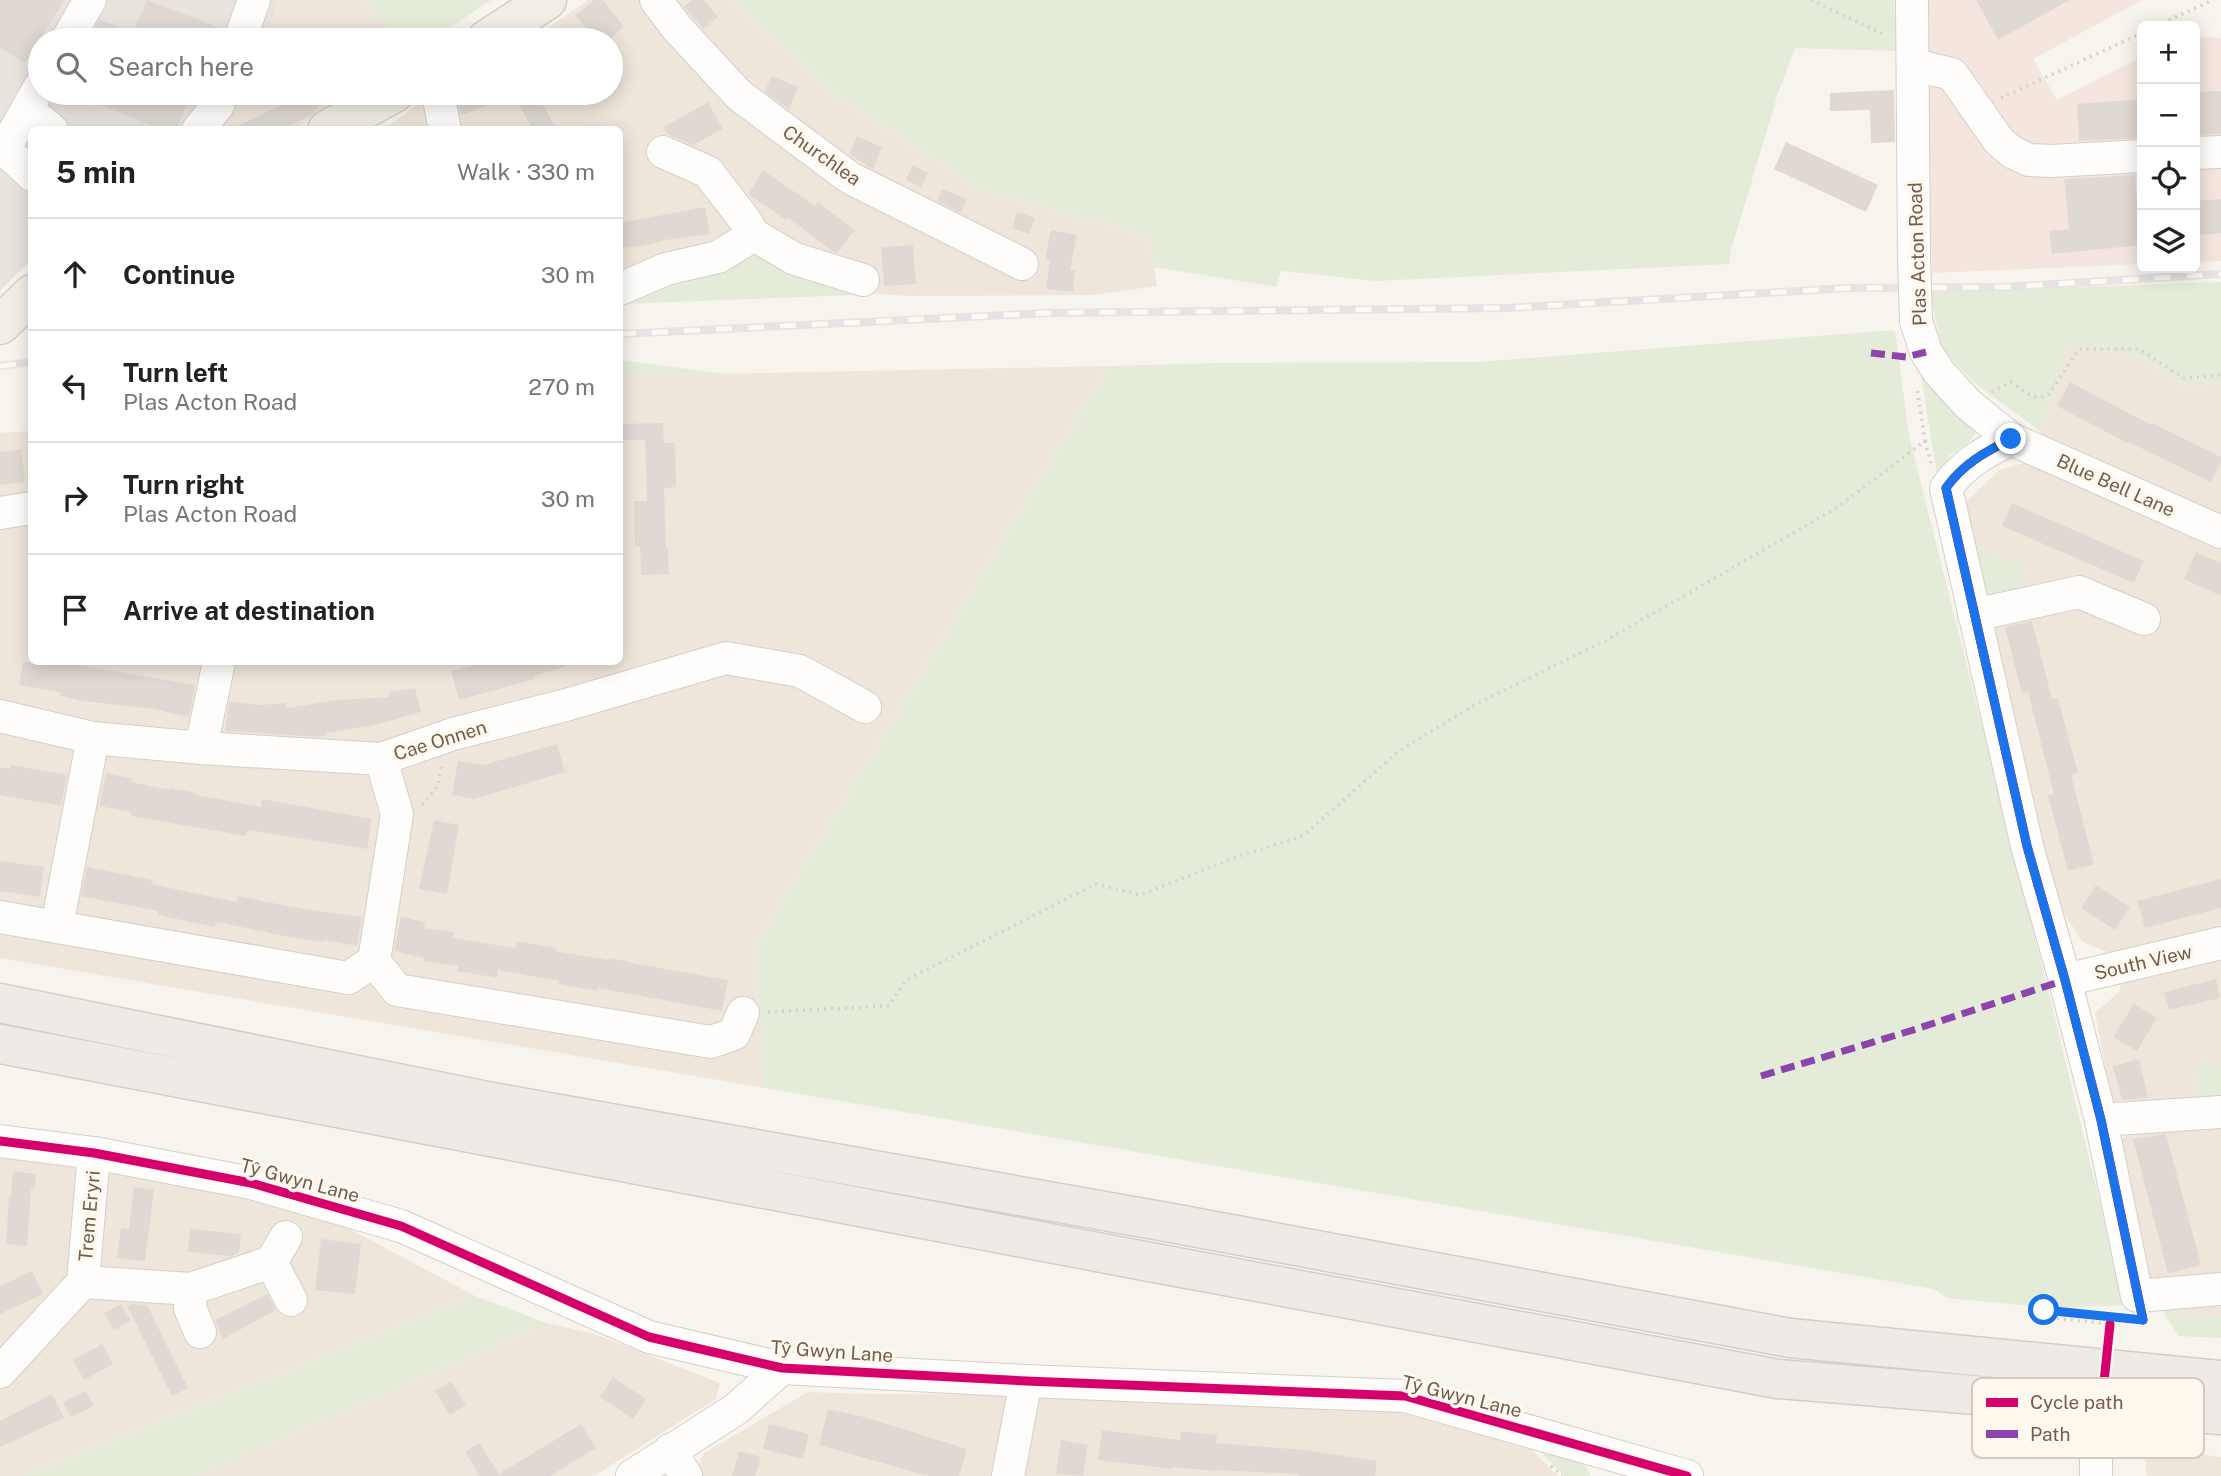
<!DOCTYPE html>
<meta charset="utf-8">
<style>
:root{--surface:#fff;--page:#f2f2f2;--text:#222;--muted:#767676;--line:#e0e0e0}
body{margin:0;font-family:"Public Sans",sans-serif;background:var(--page);color:var(--text)}
.controls{position:absolute;right:21px;top:21px;display:grid;overflow:hidden;border-radius:10px;box-shadow:0 4px 18px #0003}
.controls button{width:63px;height:63px;display:grid;place-items:center;padding:0;border:0;border-bottom:2px solid var(--line);background:var(--surface);color:var(--text);font:35px sans-serif}
.stop{position:absolute;width:21px;height:21px;margin:-16px;border:5px solid #1a73e8;border-radius:50%;background:#fff}
.stop.end{background:#1a73e8;border-color:#fff;box-shadow:0 2px 7px #0008}
.list{margin:0;padding:0;list-style:none}
h2{display:flex;justify-content:space-between;align-items:center;height:91px;margin:0;padding:0 28px;font-size:30px}
h2 small{font-size:23px;font-weight:400;color:var(--muted)}
.list li{display:grid;grid-template-columns:46px 1fr auto;gap:21px;align-items:center;box-sizing:border-box;height:112px;padding:0 28px;border-top:2px solid var(--line)}
.list b{display:block;font-size:26px;white-space:nowrap}
.list p{margin:0;font-size:23px;white-space:nowrap;color:var(--muted)}
.list em{font-size:23px;font-style:normal;color:var(--muted)}
.icon{flex:none;width:38px;height:38px;fill:none;stroke:currentColor;stroke-width:2;stroke-linecap:round;stroke-linejoin:round}
.map{position:relative;flex:none;width:2221px;height:1476px;overflow:hidden}
.search{position:absolute;background:var(--surface);box-shadow:0 4px 18px #0003;left:28px;top:28px;width:595px;height:77px;display:flex;align-items:center;gap:18px;box-sizing:border-box;padding:0 24px;border-radius:38px;color:var(--muted);font-size:26px}
.panel{position:absolute;background:var(--surface);box-shadow:0 4px 18px #0003;left:28px;top:126px;width:595px;height:539px;border-radius:10px}
.map>svg:first-child{display:block}
.residential{fill:#efe6db}
.commercial{fill:#f4e6df}
.industrial{fill:#e9e3de}
.green{fill:#e4ecd9}
.building{fill:#e0d9d3}
.lines{fill:none;stroke-linecap:round;stroke-linejoin:round}
.minor-casing{stroke:#d4cfc8;stroke-width:34}
.major-casing{stroke:#d5cec8;stroke-width:41}
.highway-casing{stroke:#d5cec8;stroke-width:41}
.path{stroke:#d7d1cc;stroke-width:3.5;stroke-dasharray:2 5;stroke-linecap:butt}
.minor{stroke:#fefdfc;stroke-width:32}
.major{stroke:#f1eee7;stroke-width:38}
.highway{stroke:#f0eae6;stroke-width:38}
.rail-casing{stroke:#e5e3e4;stroke-width:8}
.rail{stroke:#fef8ef;stroke-width:5;stroke-dasharray:16;stroke-linecap:butt}
.minor-bridge-casing{stroke:#d4cfc8;stroke-width:34;stroke-linecap:butt}
.minor-bridge{stroke:#fefdfc;stroke-width:32}
.quiet{stroke:#8e44ad;stroke-width:7;stroke-dasharray:14 7;stroke-linecap:butt}
.cycleway-casing{stroke:#fef8ef;stroke-width:13}
.cycleway{stroke:#d6006c;stroke-width:9}
.route{stroke:#1a73e8;stroke-width:9}
.labels{text-anchor:middle;dominant-baseline:central;stroke-width:7;stroke-linejoin:round;paint-order:stroke}
.street-label{font-size:19px;fill:#735d4f;stroke:#fef8ef}
.key{fill:#fef8ef;stroke:#d4cabf;stroke-width:2}
.key-label{font-size:19px;fill:#735d4f}
</style>
<div class="map">
<svg width="2221" height="1476" viewBox="0 0 2221 1476">
<rect width="100%" height="100%" fill="#f7f3ed"/>
<g class="residential">
<polygon points="278,0 362,0 400,40 267,40"/>
<polygon points="588,0 730,0 844,101 980,189 1149,236 1157,286 1092,295 910,296 879,294 865,290 727,239 620,280 620,130 382,130 435,93 611,93 611,40 531,40"/>
<polygon points="244,93 357,93 294,129 220,130"/>
<polygon points="2075,346 2137,356 2185,386 2221,382 2221,1316 2165,1315 2147,1276 2121,1139 2133,1132 2114,1110 2095,1013 2121,990 2113,955 2082,941 2059,905 1988,619 2015,612 1974,545 1963,505 1999,470 2031,461 2069,350"/>
<polygon points="1109,366 754,948 765,1088 0,958 0,433 31,431 32,662 620,662 620,376"/>
<polygon points="0,1134 316,1211 475,1296 25,1476 0,1476"/>
<polygon points="546,1323 592,1333 720,1383 716,1399 594,1476 192,1476"/>
<polygon points="808,1392 870,1394 1075,1395 1391,1407 1517,1436 1558,1476 703,1476 697,1467 704,1453"/>
<polygon points="2143,1447 2221,1457 2221,1476 2147,1476"/>
</g>
<g class="commercial">
<polygon points="1922,0 2142,0 2033,59 2057,100 2142,57 2142,264 1932,273"/>
<polygon points="2195,37 2221,38 2221,261 2195,262"/>
</g>
<polygon class="industrial" points="0,0 278,0 267,40 40,40 40,93 244,93 220,129 32,130 31,260 0,291"/>
<g class="green">
<polygon points="362,0 491,0 431,40 400,40"/>
<polygon points="730,0 1894,0 1896,41 1895,51 1795,48 1778,93 1731,250 1729,264 1376,281 1281,271 1276,287 1154,267 1149,236 980,189 844,101"/>
<polygon points="755,248 864,293 877,294 620,304"/>
<polygon points="2221,282 2221,382 2185,386 2137,356 2075,346 2069,350 2041,432 1977,385 1942,350 1930,292"/>
<polygon points="1895,330 1909,436 2029,912 2125,1305 2053,1308 1947,1298 1934,1289 765,1088 754,948 1109,366 1220,363 1478,362"/>
<polygon points="620,360 726,374 620,376"/>
<polygon points="1920,369 1976,421 1976,432 1967,444 1950,455 1937,475"/>
<polygon points="1974,545 2028,566 2018,600 1993,602 1987,594"/>
<polygon points="2197,1058 2221,1068 2221,1097 2198,1099"/>
<polygon points="475,1296 546,1323 196,1476 25,1476"/>
<polygon points="2165,1315 2221,1316 2221,1338 2179,1336"/>
<polygon points="1521,1432 1582,1461 1591,1476 1564,1476"/>
</g>
<g class="building">
<polygon points="0,0 64,0 25,63 0,48"/>
<polygon points="147,0 218,27 212,40 88,40 100,20 133,33"/>
<polygon points="594,0 603,0 624,27 608,40 596,40 575,15"/>
<polygon points="692,0 704,0 718,17 703,29 684,7"/>
<polygon points="1976,0 2070,0 1998,40"/>
<polygon points="771,76 798,87 789,109 765,92"/>
<polygon points="1894,90 1895,142 1871,143 1870,110 1830,111 1830,93"/>
<polygon points="2221,91 2221,134 2195,135 2195,92"/>
<polygon points="73,93 191,93 176,130 162,130"/>
<polygon points="305,93 333,93 314,111 314,113 312,115 281,130 230,130"/>
<polygon points="456,93 536,93 557,130 533,130 514,96 461,115"/>
<polygon points="2142,99 2142,138 2079,141 2077,104"/>
<polygon points="708,102 723,129 693,145 669,135 664,127"/>
<polygon points="857,136 882,147 873,169 849,154"/>
<polygon points="1786,142 1878,185 1866,212 1774,169"/>
<polygon points="913,165 928,173 921,187 906,180"/>
<polygon points="763,170 815,206 818,202 855,230 837,253 832,251 788,217 786,220 749,195 748,194"/>
<polygon points="2135,175 2139,223 2142,222 2142,245 2052,254 2049,231 2069,229 2064,179"/>
<polygon points="942,189 967,199 961,213 937,201"/>
<polygon points="2221,199 2221,233 2195,235 2195,201"/>
<polygon points="705,207 710,234 665,240 643,246 620,248 620,223"/>
<polygon points="1017,212 1035,218 1029,234 1012,228"/>
<polygon points="1051,230 1077,235 1070,270 1075,270 1073,292 1046,289 1050,260 1045,259"/>
<polygon points="913,245 916,284 884,286 881,247"/>
<polygon points="2070,382 2151,425 2152,423 2221,457 2221,461 2211,482 2128,442 2127,443 2057,406"/>
<polygon points="663,423 664,443 675,443 676,487 664,488 666,549 668,549 669,574 641,575 640,546 635,546 634,501 647,501 645,440 620,440 620,424"/>
<polygon points="21,449 25,482 0,485 0,452"/>
<polygon points="2012,503 2144,561 2134,583 2002,526"/>
<polygon points="2196,552 2221,563 2221,596 2184,579"/>
<polygon points="2032,621 2052,699 2058,698 2078,773 2071,775 2094,864 2068,871 2048,795 2054,794 2028,692 2022,694 2005,627"/>
<polygon points="23,662 62,662 195,685 189,717 153,709 84,701 60,696 61,692 19,685"/>
<polygon points="484,662 567,662 567,666 534,676 535,679 459,700 451,671"/>
<polygon points="415,688 421,712 367,727 367,726 326,733 327,735 318,737 225,731 229,702 260,705 286,703 287,708 337,700 389,697 389,692"/>
<polygon points="557,744 565,772 474,799 452,795 458,761 483,765"/>
<polygon points="11,765 67,775 61,806 0,795 0,767 10,769"/>
<polygon points="106,773 132,778 131,782 170,790 170,788 196,793 196,795 261,807 262,799 372,819 367,849 248,830 246,836 131,816 132,812 99,806"/>
<polygon points="434,820 459,825 447,894 419,889"/>
<polygon points="0,861 44,867 40,897 0,891"/>
<polygon points="87,867 152,880 151,884 237,902 238,896 303,909 362,917 357,946 324,940 323,942 290,937 216,922 215,927 157,915 158,911 81,896"/>
<polygon points="2221,879 2221,908 2145,928 2137,901"/>
<polygon points="2096,885 2130,907 2115,930 2081,908"/>
<polygon points="401,917 425,922 424,928 454,932 453,938 515,948 517,941 556,948 555,951 609,960 609,958 631,962 631,963 728,980 722,1011 598,988 598,991 559,984 559,981 498,970 497,978 458,971 458,966 423,961 424,958 394,951"/>
<polygon points="2216,979 2220,998 2169,1010 2164,992"/>
<polygon points="2134,1004 2157,1018 2137,1051 2113,1037"/>
<polygon points="2139,1059 2148,1098 2122,1100 2113,1066"/>
<polygon points="2166,1134 2201,1265 2168,1273 2133,1139"/>
<polygon points="13,1171 36,1174 34,1190 31,1189 27,1246 6,1244 9,1196 11,1196"/>
<polygon points="134,1187 154,1190 145,1261 117,1258 121,1228 129,1229"/>
<polygon points="190,1229 241,1234 239,1253 231,1256 188,1252"/>
<polygon points="321,1239 361,1244 355,1294 315,1290"/>
<polygon points="32,1271 43,1294 0,1314 0,1286"/>
<polygon points="267,1294 276,1310 223,1339 215,1320"/>
<polygon points="121,1304 131,1320 114,1330 104,1313"/>
<polygon points="132,1304 147,1305 188,1388 172,1396 127,1306"/>
<polygon points="102,1344 113,1364 84,1380 73,1360"/>
<polygon points="613,1377 646,1399 633,1419 600,1397"/>
<polygon points="451,1381 466,1405 450,1415 435,1391"/>
<polygon points="86,1391 94,1406 71,1417 63,1402"/>
<polygon points="52,1394 64,1418 0,1447 0,1421"/>
<polygon points="828,1409 868,1418 967,1449 959,1476 928,1476 819,1445"/>
<polygon points="581,1424 596,1448 550,1476 480,1476 465,1452 479,1443 499,1474"/>
<polygon points="769,1424 809,1434 803,1459 763,1449"/>
<polygon points="1102,1430 1180,1440 1181,1431 1217,1435 1216,1443 1304,1450 1377,1461 1375,1476 1299,1476 1300,1474 1214,1470 1214,1471 1173,1467 1172,1469 1098,1460"/>
<polygon points="1061,1440 1088,1445 1083,1476 1056,1474"/>
<polygon points="739,1451 761,1457 755,1476 732,1476"/>
</g>
<g class="lines">
<defs>
<g id="minor">
<polyline points="656,0 677,28 739,95 850,178 1022,264"/>
<polyline points="1912,0 1914,256"/>
<polyline points="67,40 90,0"/>
<polyline points="240,40 254,0"/>
<polyline points="1914,65 1952,74 1999,141 2012,152 2029,160 2051,161 2142,156"/>
<polyline points="434,93 439,99 445,130"/>
<polyline points="27,109 52,130"/>
<polyline points="198,130 218,105 223,93"/>
<polyline points="0,145 32,175"/>
<polyline points="5,148 40,86"/>
<polyline points="663,152 708,172 744,219 754,235"/>
<polyline points="2195,153 2221,152"/>
<polyline points="620,289 666,269 718,257 754,235 795,259 863,280"/>
<polyline points="1916,321 1926,352 1939,372 1968,404 2011,439 2221,532"/>
<path d="M2011 439C1985 452 1963 464 1946 488L2027 846 2065 980 2101 1120 2137 1296 2221 1289"/>
<polyline points="0,513 32,508"/>
<polyline points="1974,615 2079,592 2144,619"/>
<polyline points="0,716 93,738 201,748 381,759 453,734 566,705 726,658 800,671 865,707"/>
<polyline points="201,748 219,662"/>
<polyline points="0,917 348,978 374,961 397,814 381,759"/>
<polyline points="57,926 93,738"/>
<polyline points="374,961 397,990 711,1042 734,1034 743,1013"/>
<polyline points="2065,980 2221,943"/>
<polyline points="2101,1120 2221,1112"/>
<polyline points="0,1141 94,1153 251,1183 401,1226 649,1337 782,1368 1026,1381 1405,1396 1687,1476"/>
<polyline points="271,1262 291,1300"/>
<polyline points="83,1282 191,1289 271,1262 286,1237"/>
<polyline points="191,1289 190,1308 200,1332"/>
<polyline points="0,1372 83,1282 94,1153"/>
<polyline points="670,1450 686,1476"/>
<polyline points="632,1476 736,1409 782,1368"/>
<polyline points="1008,1476 1026,1381"/>
<polyline points="2096,1476 2096,1460"/>
</g>
<g id="major">
<polyline points="486,40 547,0"/>
<polyline points="327,130 394,93"/>
<polyline points="0,325 32,294"/>
</g>
<g id="highway">
<polyline points="0,1003 492,1102 1172,1223 1790,1338 2221,1380"/>
<polyline points="0,1044 1139,1260 1778,1379 2221,1415"/>
</g>
</defs>
<use href="#minor" class="minor-casing"/>
<use href="#major" class="major-casing"/>
<use href="#highway" class="highway-casing"/>
<g class="path">
<polyline points="1811,0 1885,35"/>
<polyline points="2156,26 2213,0"/>
<polyline points="2001,98 2142,33"/>
<path d="M1992 392 2011 382C2023 390 2034 403 2049 394L2079 349H2139L2184 378 2221 375"/>
<polyline points="1925,441 1931,463"/>
<polyline points="422,805 438,786 441,767"/>
<polyline points="768,1012 888,1006 906,980 1096,884 1140,895 1239,856 1303,836 1399,751 1478,703 1605,641 1835,509 1925,441 1917,388"/>
<polyline points="2044,1310 2122,1318"/>
<polyline points="2043,1317 2110,1324"/>
<polyline points="2030,1444 2073,1448"/>
<polyline points="2030,1451 2070,1455"/>
<polyline points="1551,1466 1562,1476"/>
</g>
<use href="#minor" class="minor"/>
<use href="#major" class="major"/>
<use href="#highway" class="highway"/>
<defs>
<g id="rail">
<polyline points="620,334 1046,313 1509,308 1849,288 2006,287 2221,274"/>
<polyline points="0,366 32,362"/>
</g>
</defs>
<use href="#rail" class="rail-casing"/>
<use href="#rail" class="rail"/>
<defs>
<polyline id="minor-bridge" points="1914,256 1916,321"/>
</defs>
<use href="#minor-bridge" class="minor-bridge-casing"/>
<use href="#minor-bridge" class="minor-bridge"/>
<g class="quiet">
<polyline points="1871,353 1906,357 1926,352"/>
<polyline points="1761,1076 1910,1031 2065,980"/>
</g>
<defs>
<g id="cycleway">
<path d="M2011 439C1985 452 1963 464 1946 488L2027 846 2065 980 2101 1120 2143 1320"/>
<polyline points="0,1141 94,1153 251,1183 401,1226 649,1337 782,1368 1026,1381 1405,1396 1687,1476"/>
<polyline points="2097,1450 2110,1324"/>
</g>
</defs>
<use href="#cycleway" class="cycleway-casing"/>
<use href="#cycleway" class="cycleway"/>
</g>
<g class="lines">
<path class="route" d="M2011 439C1985 452 1963 464 1946 488L2027 846 2065 980 2101 1120 2143 1320 2044 1310"/>
</g>
<g class="labels">
<g class="street-label">
<text transform="translate(822 155) rotate(35)">Churchlea</text>
<text transform="translate(1917 254) rotate(-92)">Plas Acton Road</text>
<text transform="translate(2116 485) rotate(24)">Blue Bell Lane</text>
<text transform="translate(440 740) rotate(-17)">Cae Onnen</text>
<text transform="translate(2143 962) rotate(-13)">South View</text>
<text transform="translate(300 1180) rotate(15)">Tŷ Gwyn Lane</text>
<text transform="translate(89 1216) rotate(-85)">Trem Eryri</text>
<text transform="translate(832 1351) rotate(4)">Tŷ Gwyn Lane</text>
<text transform="translate(1462 1396) rotate(14)">Tŷ Gwyn Lane</text>
</g>
</g>
<rect x="1972" y="1378" width="232" height="80" rx="10" class="key"/>
<rect x="1986" y="1398" width="32" height="9" fill="#d6006c"/>
<rect x="1986" y="1430" width="32" height="8" fill="#8e44ad"/>
<g class="key-label">
<text x="2030" y="1409">Cycle path</text>
<text x="2030" y="1441">Path</text>
</g>
</svg>
<div class="controls">
<button>+</button>
<button>−</button>
<button><svg class="icon" aria-label="locate" viewBox="0 0 24 24"><circle cx="12" cy="12" r="6"/><path d="M12 2v4M12 18v4M2 12h4M18 12h4"/></svg></button>
<button><svg class="icon" aria-label="layers" viewBox="0 0 24 24"><path d="M12 4l9 5-9 5-9-5zM3 14l9 5 9-5"/></svg></button>
</div>
<div class="stop" style="left:2044px;top:1310px"></div>
<div class="stop end" style="left:2011px;top:439px"></div>
<div class="search"><svg class="icon" aria-label="search" viewBox="0 0 24 24"><circle cx="10" cy="10" r="6"/><path d="M15 15l6 6"/></svg>Search here</div>
<section class="panel">
<h2>5 min<small>Walk · 330 m</small></h2>
<ul class="list">
<li><svg class="icon" aria-label="ahead" viewBox="0 0 24 24"><path d="M12 20V5M6 11l6-6 6 6"/></svg><div><b>Continue</b></div><em>30 m</em></li>
<li><svg class="icon" aria-label="left" viewBox="0 0 24 24"><path d="M17 20v-9H6M10 6l-5 5 5 5"/></svg><div><b>Turn left</b><p>Plas Acton Road</p></div><em>270 m</em></li>
<li><svg class="icon" aria-label="right" viewBox="0 0 24 24"><path d="M7 20v-9h11M14 6l5 5-5 5"/></svg><div><b>Turn right</b><p>Plas Acton Road</p></div><em>30 m</em></li>
<li><svg class="icon" aria-label="arrive" viewBox="0 0 24 24"><path d="M6 21V4h12l-3 4 3 4H6"/></svg><div><b>Arrive at destination</b></div></li>
</ul>
</section>
</div>
